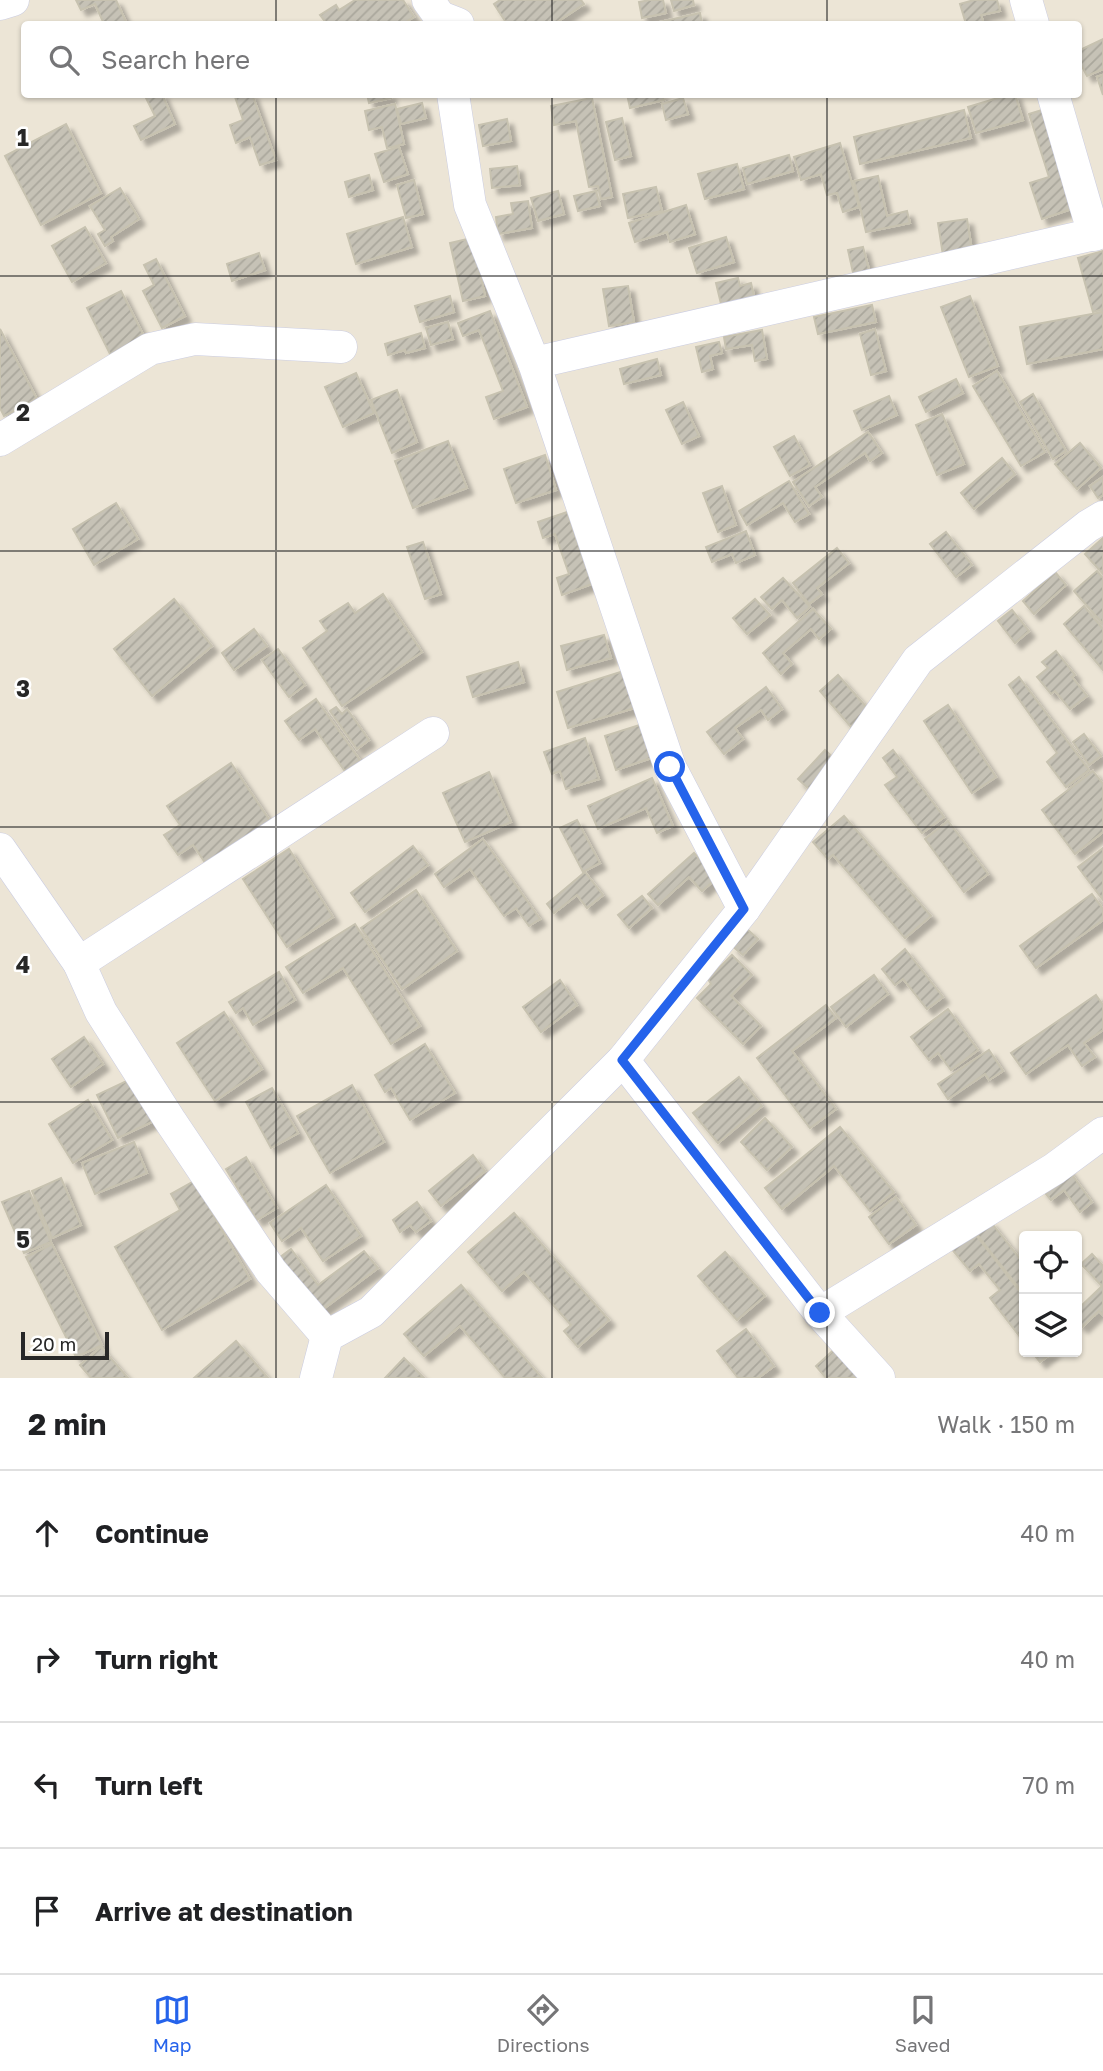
<!DOCTYPE html>
<meta charset="utf-8">
<style>
:root{--surface:#fff;--page:#f6f6f6;--text:#202124;--muted:#757577;--line:#e0e0e0;--accent:#2563eb}
body{margin:0;font-family:"Golos Text",sans-serif;background:var(--page);color:var(--text)}
.controls{position:absolute;right:21px;bottom:21px;display:grid;overflow:hidden;border-radius:7px;box-shadow:0 2px 5px #0004}
.controls button{width:63px;height:63px;display:grid;place-items:center;padding:0;border:0;border-bottom:2px solid var(--line);background:var(--surface);color:var(--text);font:35px sans-serif}
.scale{position:absolute;left:21px;bottom:18px;width:88px;box-sizing:border-box;padding-left:7px;border:4px solid #272727;border-top:0;font-size:19px;line-height:24px;white-space:nowrap;color:#272727;-webkit-text-stroke:5px #fff;paint-order:stroke}
.stop{position:absolute;width:21px;height:21px;margin:-16px;border:5px solid #2563eb;border-radius:50%;background:#fff}
.stop.end{background:#2563eb;border-color:#fff;box-shadow:0 2px 7px #0008}
.list{margin:0;padding:0;list-style:none}
h2{display:flex;justify-content:space-between;align-items:center;height:91px;margin:0;padding:0 28px;font-size:30px}
h2 small{font-size:23px;font-weight:400;color:var(--muted)}
.list li{display:grid;grid-template-columns:46px 1fr auto;gap:21px;align-items:center;box-sizing:border-box;height:126px;padding:0 28px;border-top:2px solid var(--line)}
.list b{display:block;font-size:26px;white-space:nowrap}
.list em{font-size:23px;font-style:normal;color:var(--muted)}
.icon{flex:none;width:38px;height:38px;fill:none;stroke:currentColor;stroke-width:2;stroke-linecap:round;stroke-linejoin:round}
.map{position:relative;flex:none;width:1103px;height:1378px;overflow:hidden}
.search{position:absolute;background:var(--surface);box-shadow:0 2px 5px #0004;left:21px;right:21px;top:21px;height:77px;display:flex;align-items:center;gap:18px;box-sizing:border-box;padding:0 24px;border-radius:7px;color:var(--muted);font-size:26px}
.sheet{height:595px;background:var(--surface)}
nav{display:flex;justify-content:space-around;align-items:center;box-sizing:border-box;height:98px;border-top:2px solid var(--line);background:var(--surface);font-size:19px;color:var(--muted)}
nav a{display:grid;justify-items:center;gap:4px}
nav .on{color:var(--accent)}
.map>svg:first-child{display:block}
.building{fill:url(#building-hatch);stroke:#c7c2b0;stroke-width:2;filter:url(#shadow)}
.lines{fill:none;stroke-linecap:round;stroke-linejoin:round}
.minor-casing{stroke:#cbcde2;stroke-width:33}
.minor{stroke:#fff;stroke-width:32}
.route{stroke:#2563eb;stroke-width:9}
.grid{fill:none;stroke:#272727;stroke-width:2;stroke-opacity:0.55}
.grid-label{font-size:23px;text-anchor:middle;font-weight:bold;fill:#272727;stroke:#fff;stroke-width:5;stroke-linejoin:round;paint-order:stroke}
</style>
<div class="map">
<svg width="1103" height="1378" viewBox="0 0 1103 1378">
<defs>
<pattern id="building-hatch" width="6" height="6" patternUnits="userSpaceOnUse" patternTransform="scale(1.75)"><rect width="6" height="6" fill="#c6c2b6"/><path d="M-1 1l2-2M0 6l6-6M5 7l2-2" fill="none" stroke="#aaa79c"/></pattern>
<filter id="shadow"><feDropShadow dx="6" dy="6" stdDeviation="2" flood-color="#0004"/></filter>
</defs>
<rect width="100%" height="100%" fill="#ece5d6"/>
<g class="building">
<polygon points="76,0 116,0 127,24 104,24 95,4 81,10"/>
<polygon points="355,0 403,0 414,17 402,24 327,24 320,15 336,5 339,10"/>
<polygon points="500,0 581,0 584,4 554,24 507,24 494,4"/>
<polygon points="650,0 663,0 666,13 642,18 639,2"/>
<polygon points="671,0 693,0 694,5 674,11"/>
<polygon points="974,0 997,0 1000,11 981,15 984,24 966,24 960,4"/>
<polygon points="700,13 702,24 651,24"/>
<polygon points="1103,39 1103,69 1087,76 1078,59 1078,51"/>
<polygon points="1103,75 1103,95 1097,77"/>
<polygon points="149,94 162,94 175,124 141,140 134,126 155,116 145,96"/>
<polygon points="234,94 252,94 276,160 260,165 250,137 236,143 230,125 243,120"/>
<polygon points="367,94 390,94 391,98 369,103"/>
<polygon points="627,94 662,94 664,100 630,108"/>
<polygon points="1011,94 1015,94 1023,120 976,133 968,107"/>
<polygon points="592,98 612,197 601,199 598,186 589,187 576,121 554,125 551,106"/>
<polygon points="683,98 688,114 666,120 662,104"/>
<polygon points="422,103 426,118 401,124 397,109"/>
<polygon points="395,104 404,144 387,148 382,127 369,130 365,111"/>
<polygon points="964,110 971,138 860,164 854,137"/>
<polygon points="1042,110 1074,208 1042,219 1030,183 1049,177 1029,114"/>
<polygon points="622,118 631,156 615,160 606,122"/>
<polygon points="507,119 511,141 483,146 479,125"/>
<polygon points="66,124 101,193 41,225 5,156"/>
<polygon points="840,143 859,207 843,212 837,193 827,195 821,174 801,180 794,157"/>
<polygon points="399,147 408,174 384,182 375,154"/>
<polygon points="789,155 793,171 747,184 743,168"/>
<polygon points="737,164 744,189 705,199 698,174"/>
<polygon points="517,166 520,185 492,188 490,169"/>
<polygon points="369,175 373,190 349,197 345,182"/>
<polygon points="878,176 887,216 907,211 910,223 866,232 854,181"/>
<polygon points="414,180 423,214 406,218 397,185"/>
<polygon points="656,187 662,211 628,218 623,194"/>
<polygon points="120,188 139,219 111,237 113,241 105,246 98,234 105,230 90,206"/>
<polygon points="558,191 564,214 538,221 531,198"/>
<polygon points="596,191 600,206 578,211 574,196"/>
<polygon points="528,201 532,228 498,234 496,217 513,214 511,203"/>
<polygon points="686,205 695,234 670,242 667,232 635,242 629,223"/>
<polygon points="403,217 412,247 356,264 347,234"/>
<polygon points="967,219 973,257 944,262 938,223"/>
<polygon points="85,227 106,263 72,282 52,246"/>
<polygon points="726,237 734,262 697,273 689,248"/>
<polygon points="472,238 485,296 463,301 450,243"/>
<polygon points="863,247 870,273 854,277 848,250"/>
<polygon points="1103,251 1103,309 1093,312 1078,258"/>
<polygon points="259,253 265,270 232,281 227,264"/>
<polygon points="156,259 185,316 162,328 143,291 154,285 144,265"/>
<polygon points="738,278 740,286 751,283 755,300 722,308 716,283"/>
<polygon points="628,286 634,322 609,326 603,289"/>
<polygon points="121,291 145,338 111,356 87,308"/>
<polygon points="450,296 454,312 420,322 415,306"/>
<polygon points="970,296 998,366 969,377 941,307"/>
<polygon points="872,305 876,322 818,334 814,317"/>
<polygon points="490,311 527,407 494,419 486,397 503,391 479,330 463,336 458,323"/>
<polygon points="1103,312 1103,349 1027,364 1020,327"/>
<polygon points="448,322 453,339 431,345 426,328"/>
<polygon points="0,329 37,399 4,416 0,408"/>
<polygon points="875,329 886,371 871,375 860,334"/>
<polygon points="762,330 767,359 755,361 752,345 726,349 724,337"/>
<polygon points="421,333 425,348 406,353 405,350 388,355 385,344"/>
<polygon points="719,342 722,353 710,356 713,369 702,372 696,347"/>
<polygon points="657,359 661,375 624,384 620,369"/>
<polygon points="997,371 1045,452 1021,466 973,386"/>
<polygon points="356,373 374,413 343,427 325,387"/>
<polygon points="956,379 963,393 926,412 919,397"/>
<polygon points="397,390 417,442 392,453 371,400"/>
<polygon points="1033,394 1066,451 1053,459 1020,402"/>
<polygon points="889,396 897,415 862,430 854,411"/>
<polygon points="683,402 699,436 682,444 666,410"/>
<polygon points="942,414 964,464 937,475 916,425"/>
<polygon points="868,432 882,453 870,461 865,453 815,487 822,497 809,506 793,482"/>
<polygon points="794,436 810,465 790,476 774,447"/>
<polygon points="448,441 467,488 413,508 395,461"/>
<polygon points="1080,443 1101,468 1077,489 1055,464"/>
<polygon points="545,455 556,490 516,503 504,469"/>
<polygon points="1002,458 1015,474 974,509 961,493"/>
<polygon points="1103,477 1103,495 1098,498 1090,486"/>
<polygon points="789,481 809,514 795,522 783,503 747,525 739,511"/>
<polygon points="722,486 736,525 718,532 703,493"/>
<polygon points="116,503 138,539 94,565 73,529"/>
<polygon points="567,512 592,584 562,595 557,578 569,574 555,534 543,538 538,522"/>
<polygon points="746,531 755,555 736,563 732,554 712,562 706,547"/>
<polygon points="946,532 972,565 956,577 930,544"/>
<polygon points="1103,538 1103,574 1085,554"/>
<polygon points="423,542 441,594 425,599 407,547"/>
<polygon points="837,548 849,563 817,588 822,594 809,604 793,583"/>
<polygon points="1097,571 1103,578 1103,624 1074,591"/>
<polygon points="1055,572 1066,585 1034,614 1023,601"/>
<polygon points="783,578 810,607 797,618 782,600 772,609 761,597"/>
<polygon points="383,594 422,652 342,706 303,648 327,631 320,621 348,603 355,613"/>
<polygon points="174,599 212,646 152,696 114,649"/>
<polygon points="755,599 770,615 747,634 733,618"/>
<polygon points="1084,606 1103,629 1103,670 1064,624"/>
<polygon points="813,609 831,629 819,639 811,629 783,653 792,664 781,674 763,653"/>
<polygon points="1012,610 1029,631 1015,643 998,621"/>
<polygon points="254,629 267,646 234,670 222,653"/>
<polygon points="604,635 611,658 567,670 561,646"/>
<polygon points="278,649 305,685 289,697 262,660"/>
<polygon points="1056,651 1075,675 1072,677 1087,696 1070,709 1055,691 1051,694 1037,677 1048,668 1042,662"/>
<polygon points="518,662 524,682 473,697 467,677"/>
<polygon points="630,669 641,706 568,728 557,692"/>
<polygon points="838,675 869,710 851,727 820,691"/>
<polygon points="1019,677 1089,770 1066,787 1047,762 1057,753 1009,685"/>
<polygon points="766,687 782,709 768,720 761,710 735,728 743,739 724,754 707,732"/>
<polygon points="316,699 362,763 347,774 315,729 299,740 285,721"/>
<polygon points="948,705 996,777 972,793 924,721"/>
<polygon points="336,707 342,714 347,709 369,740 357,749 330,711"/>
<polygon points="649,722 660,755 616,770 605,736"/>
<polygon points="1084,734 1101,756 1089,765 1073,742"/>
<polygon points="585,738 599,779 566,789 560,771 552,774 544,752"/>
<polygon points="825,750 838,762 811,791 798,779"/>
<polygon points="893,750 944,817 922,833 885,785 897,777 883,758"/>
<polygon points="231,763 270,821 206,864 193,845 178,855 164,835 180,825 167,806"/>
<polygon points="1093,771 1103,784 1103,832 1075,854 1042,810"/>
<polygon points="489,772 511,822 465,842 443,793"/>
<polygon points="652,778 673,826 657,833 646,808 598,829 588,806"/>
<polygon points="844,816 931,916 905,938 833,855 828,859 813,842"/>
<polygon points="577,820 600,863 583,872 560,828"/>
<polygon points="948,821 988,874 964,892 925,839"/>
<polygon points="483,839 540,919 529,926 516,908 504,916 470,869 444,887 435,874"/>
<polygon points="413,846 428,865 365,912 351,893"/>
<polygon points="1103,848 1103,900 1078,867"/>
<polygon points="289,849 333,917 287,947 243,879"/>
<polygon points="694,853 717,878 702,891 689,877 658,905 648,894"/>
<polygon points="585,872 603,895 587,908 577,895 554,913 547,904"/>
<polygon points="416,890 457,951 402,989 361,928"/>
<polygon points="1092,894 1103,909 1103,920 1036,968 1020,946"/>
<polygon points="642,896 652,908 629,928 618,915"/>
<polygon points="355,924 420,1026 391,1044 343,968 303,993 286,967"/>
<polygon points="747,929 758,939 743,955 732,946"/>
<polygon points="905,949 943,997 927,1009 903,979 895,985 882,969"/>
<polygon points="732,955 752,975 731,996 761,1026 743,1044 697,998 711,984 708,979"/>
<polygon points="279,972 295,1000 253,1025 243,1008 236,1013 229,1002"/>
<polygon points="874,975 888,994 846,1027 831,1007"/>
<polygon points="560,980 577,1005 541,1032 523,1007"/>
<polygon points="1096,995 1103,1005 1103,1030 1084,1043 1095,1057 1082,1066 1068,1045 1026,1074 1011,1053"/>
<polygon points="826,1005 836,1018 792,1051 836,1109 810,1128 757,1058"/>
<polygon points="948,1009 978,1050 951,1070 938,1053 929,1060 911,1037"/>
<polygon points="224,1012 262,1069 215,1101 177,1043"/>
<polygon points="84,1037 103,1064 71,1087 52,1059"/>
<polygon points="425,1044 455,1093 410,1120 391,1088 385,1092 375,1075"/>
<polygon points="989,1050 1003,1071 989,1080 985,1074 948,1099 938,1084"/>
<polygon points="135,1077 156,1120 118,1138 97,1095"/>
<polygon points="739,1077 762,1106 718,1143 693,1113"/>
<polygon points="352,1085 384,1142 330,1173 297,1116"/>
<polygon points="272,1088 298,1133 271,1148 246,1102"/>
<polygon points="88,1100 112,1140 73,1163 49,1124"/>
<polygon points="765,1118 792,1147 767,1170 741,1142"/>
<polygon points="840,1127 894,1192 870,1211 834,1166 782,1209 765,1188"/>
<polygon points="134,1142 147,1173 95,1194 82,1163"/>
<polygon points="473,1155 485,1171 441,1206 429,1191"/>
<polygon points="246,1157 277,1208 257,1220 226,1169"/>
<polygon points="1067,1168 1092,1202 1080,1212 1064,1190 1051,1200 1041,1188"/>
<polygon points="61,1178 81,1225 52,1238 32,1191"/>
<polygon points="194,1181 250,1279 162,1330 115,1247 180,1210 171,1194"/>
<polygon points="326,1185 361,1236 323,1261 301,1228 282,1241 270,1223"/>
<polygon points="29,1191 51,1242 24,1253 2,1202"/>
<polygon points="896,1197 916,1225 889,1244 869,1217"/>
<polygon points="417,1202 431,1221 416,1232 410,1225 400,1232 393,1220"/>
<polygon points="514,1213 609,1320 578,1347 564,1331 571,1325 524,1272 502,1291 468,1252"/>
<polygon points="990,1221 1024,1264 1023,1293 976,1233"/>
<polygon points="972,1230 1024,1297 1024,1342 990,1298 1000,1290 979,1264 970,1271 950,1247"/>
<polygon points="52,1244 102,1345 76,1357 26,1257"/>
<polygon points="291,1249 318,1285 364,1251 378,1268 315,1315 275,1261"/>
<polygon points="725,1252 765,1296 737,1320 698,1276"/>
<polygon points="1092,1254 1103,1266 1103,1315 1099,1311 1082,1327 1077,1322 1077,1310 1102,1286 1081,1264"/>
<polygon points="461,1285 542,1378 505,1378 460,1326 424,1356 404,1334"/>
<polygon points="746,1329 774,1366 758,1378 738,1378 717,1351"/>
<polygon points="236,1341 268,1378 194,1378"/>
<polygon points="838,1346 866,1378 826,1378 816,1366"/>
<polygon points="101,1347 128,1378 91,1378 80,1365"/>
<polygon points="1032,1352 1053,1352 1040,1362"/>
<polygon points="404,1358 424,1378 385,1378"/>
</g>
<g class="lines">
<defs>
<g id="minor">
<polyline points="428,0 440,17 458,24"/>
<polyline points="1026,0 1033,24"/>
<polyline points="0,4 13,0"/>
<polyline points="453,94 470,205 534,363"/>
<polyline points="1053,94 1094,235"/>
<polyline points="0,440 150,349 195,339 341,347"/>
<polyline points="0,849 79,963 101,1012 171,1122 271,1271 327,1336"/>
<polyline points="744,909 670,767 534,363 1103,232"/>
<polyline points="79,963 433,733"/>
<polyline points="623,1060 820,1313 879,1378"/>
<polyline points="820,1313 1054,1169 1103,1133"/>
<polyline points="316,1378 327,1336 371,1312 623,1060 744,909 918,660 1088,526 1103,517"/>
</g>
</defs>
<use href="#minor" class="minor-casing"/>
<use href="#minor" class="minor"/>
</g>
<g class="lines">
<polyline class="route" points="670,767 744,909 622,1060 820,1313"/>
</g>
<path class="grid" d="M276 0V24M552 0V24M827 0V24M276 94V1378M552 94V1378M827 94V1378M0 276H1103M0 551H1103M0 827H1103M0 1102H1103"/>
<g class="grid-label">
<text x="23" y="146">1</text>
<text x="23" y="421">2</text>
<text x="23" y="697">3</text>
<text x="23" y="973">4</text>
<text x="23" y="1248">5</text>
</g>
</svg>
<div class="controls">
<button><svg class="icon" aria-label="locate" viewBox="0 0 24 24"><circle cx="12" cy="12" r="6"/><path d="M12 2v4M12 18v4M2 12h4M18 12h4"/></svg></button>
<button><svg class="icon" aria-label="layers" viewBox="0 0 24 24"><path d="M12 4l9 5-9 5-9-5zM3 14l9 5 9-5"/></svg></button>
</div>
<div class="scale">20 m</div>
<div class="stop" style="left:670px;top:767px"></div>
<div class="stop end" style="left:820px;top:1313px"></div>
<div class="search"><svg class="icon" aria-label="search" viewBox="0 0 24 24"><circle cx="10" cy="10" r="6"/><path d="M15 15l6 6"/></svg>Search here</div>
</div>
<section class="sheet">
<h2>2 min<small>Walk · 150 m</small></h2>
<ul class="list">
<li><svg class="icon" aria-label="ahead" viewBox="0 0 24 24"><path d="M12 20V5M6 11l6-6 6 6"/></svg><div><b>Continue</b></div><em>40 m</em></li>
<li><svg class="icon" aria-label="right" viewBox="0 0 24 24"><path d="M7 20v-9h11M14 6l5 5-5 5"/></svg><div><b>Turn right</b></div><em>40 m</em></li>
<li><svg class="icon" aria-label="left" viewBox="0 0 24 24"><path d="M17 20v-9H6M10 6l-5 5 5 5"/></svg><div><b>Turn left</b></div><em>70 m</em></li>
<li><svg class="icon" aria-label="arrive" viewBox="0 0 24 24"><path d="M6 21V4h12l-3 4 3 4H6"/></svg><div><b>Arrive at destination</b></div></li>
</ul>
</section>
<nav>
<a class="on"><svg class="icon" aria-label="map" viewBox="0 0 24 24"><path d="M3 6l6-2 6 2 6-2v14l-6 2-6-2-6 2zM9 4v14M15 6v14"/></svg>Map</a>
<a><svg class="icon" aria-label="directions" viewBox="0 0 24 24"><path d="M12 3l9 9-9 9-9-9zM9 14v-3h6M13 9l2 2-2 2"/></svg>Directions</a>
<a><svg class="icon" aria-label="saved" viewBox="0 0 24 24"><path d="M7 4h10v16l-5-4-5 4z"/></svg>Saved</a>
</nav>
